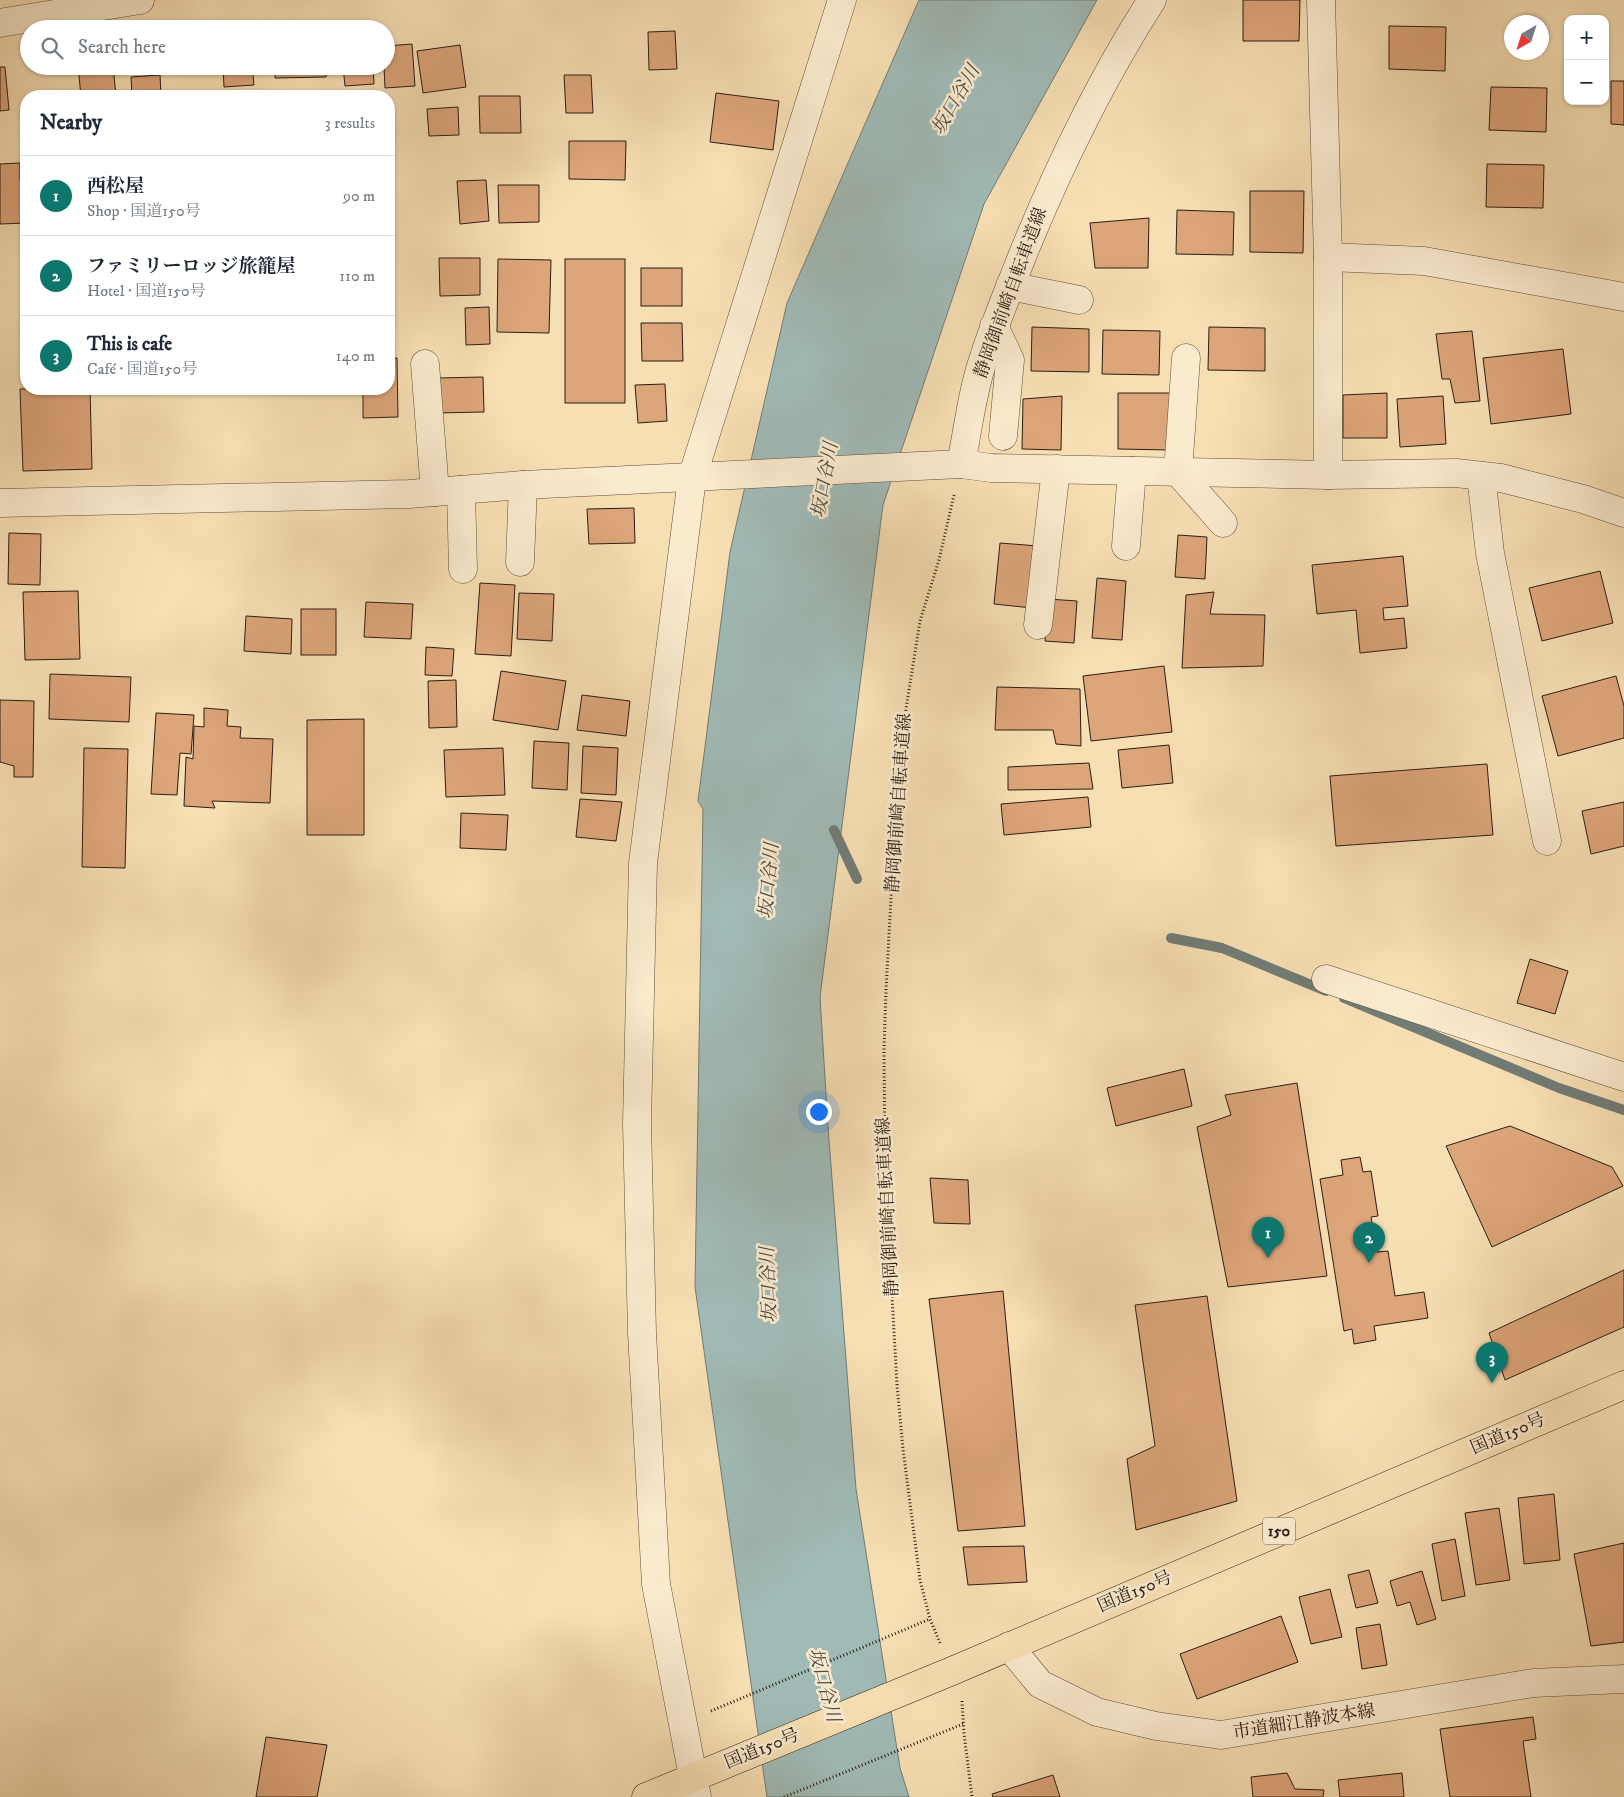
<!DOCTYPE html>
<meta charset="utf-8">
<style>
:root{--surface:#fff;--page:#f2f2f3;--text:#1f2937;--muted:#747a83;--line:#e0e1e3;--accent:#0f766e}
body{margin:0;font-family:"IM FELL DW Pica","Noto Serif JP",serif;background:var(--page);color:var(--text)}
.controls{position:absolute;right:15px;top:15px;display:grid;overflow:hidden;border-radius:10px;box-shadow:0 1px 4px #0004}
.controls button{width:45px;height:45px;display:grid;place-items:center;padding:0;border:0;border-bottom:1px solid var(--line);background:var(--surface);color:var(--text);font:25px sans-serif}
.compass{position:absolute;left:1504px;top:15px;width:45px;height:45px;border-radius:50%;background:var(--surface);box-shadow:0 1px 4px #0004;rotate:219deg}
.you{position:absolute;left:818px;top:1111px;width:18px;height:18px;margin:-12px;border:4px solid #fff;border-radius:50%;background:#1a73e8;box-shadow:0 0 0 8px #1a73e833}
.badge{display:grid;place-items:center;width:32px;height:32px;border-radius:50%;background:var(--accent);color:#fff;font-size:16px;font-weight:700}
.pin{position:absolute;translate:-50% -41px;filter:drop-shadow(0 1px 2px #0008)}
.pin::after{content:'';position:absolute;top:26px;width:18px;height:15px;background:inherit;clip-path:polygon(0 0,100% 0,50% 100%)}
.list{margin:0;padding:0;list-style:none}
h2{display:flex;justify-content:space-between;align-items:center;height:65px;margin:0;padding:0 20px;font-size:21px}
h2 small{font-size:16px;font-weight:400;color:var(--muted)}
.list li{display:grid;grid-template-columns:32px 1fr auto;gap:15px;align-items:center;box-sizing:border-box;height:80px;padding:0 20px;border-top:1px solid var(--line)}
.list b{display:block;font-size:19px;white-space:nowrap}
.list p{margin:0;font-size:16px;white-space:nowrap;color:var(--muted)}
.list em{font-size:16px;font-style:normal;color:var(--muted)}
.icon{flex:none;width:28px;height:28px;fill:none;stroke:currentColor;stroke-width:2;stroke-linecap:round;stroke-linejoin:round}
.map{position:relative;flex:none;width:1624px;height:1797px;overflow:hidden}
.search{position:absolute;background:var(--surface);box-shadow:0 1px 4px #0004;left:20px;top:20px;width:375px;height:55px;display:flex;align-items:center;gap:12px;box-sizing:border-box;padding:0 18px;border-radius:28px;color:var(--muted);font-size:19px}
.panel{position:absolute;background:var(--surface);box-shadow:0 1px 4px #0004;left:20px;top:90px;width:375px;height:305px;border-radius:20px}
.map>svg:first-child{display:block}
.water{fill:#a0bab6;stroke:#717c75}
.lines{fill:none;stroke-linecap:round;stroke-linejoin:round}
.stream{stroke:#717c75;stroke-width:10}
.building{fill:#dda57a;stroke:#2b1e13}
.minor-casing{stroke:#5e4e3b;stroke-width:29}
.highway-casing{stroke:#2b1e13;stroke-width:29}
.path{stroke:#2b1e13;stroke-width:3;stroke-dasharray:1 2.5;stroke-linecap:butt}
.minor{stroke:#faeace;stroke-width:28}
.highway{stroke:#f7dfb4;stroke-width:28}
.labels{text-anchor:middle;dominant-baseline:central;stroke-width:5;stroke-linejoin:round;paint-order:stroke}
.shield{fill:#faeace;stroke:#695b4b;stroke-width:1}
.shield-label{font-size:16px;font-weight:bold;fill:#2b1e13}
.street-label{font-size:18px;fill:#2b1e13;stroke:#faeace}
.water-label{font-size:19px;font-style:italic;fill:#4e4d44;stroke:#faeace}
</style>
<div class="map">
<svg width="1624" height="1797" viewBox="0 0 1624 1797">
<rect width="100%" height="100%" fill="#f7dfb4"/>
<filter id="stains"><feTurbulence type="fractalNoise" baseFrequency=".004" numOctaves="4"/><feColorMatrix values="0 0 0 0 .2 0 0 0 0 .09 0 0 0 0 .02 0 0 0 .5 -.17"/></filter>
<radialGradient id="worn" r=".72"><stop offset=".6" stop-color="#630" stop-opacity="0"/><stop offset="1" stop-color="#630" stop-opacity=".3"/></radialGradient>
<polygon class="water" points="919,0 1097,0 984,204 883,505 820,997 828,1127 856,1489 900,1768 909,1797 767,1797 695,1287 703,809 698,801 730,552 787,303"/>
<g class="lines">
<g class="stream">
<polyline points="834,830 857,879"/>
<polyline points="1171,938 1222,948 1326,991"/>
<polyline points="1344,998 1559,1088 1624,1110"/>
</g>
</g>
<g class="building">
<polygon points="1243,0 1300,0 1299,41 1243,41"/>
<polygon points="1389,26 1446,27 1445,71 1389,69"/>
<polygon points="675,31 677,69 649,70 648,32"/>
<polygon points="412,44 415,86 385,88 384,66 386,66 386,46"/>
<polygon points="460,45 466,87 423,93 417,51"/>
<polygon points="78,66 113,66 116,96 81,96"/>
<polygon points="223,66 252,66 254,85 224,87"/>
<polygon points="275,66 326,66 326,77 275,78"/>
<polygon points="343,66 373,66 374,84 345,86"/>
<polygon points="0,67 5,67 9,110 0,111"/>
<polygon points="160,75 161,96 132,96 131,77"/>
<polygon points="564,75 591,75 593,113 566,113"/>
<polygon points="1611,81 1624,81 1624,125 1611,124"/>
<polygon points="1491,87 1547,88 1546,132 1489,130"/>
<polygon points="716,93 779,101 773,150 710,142"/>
<polygon points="479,96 520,96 521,133 480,133"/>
<polygon points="458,107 459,135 429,136 427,109"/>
<polygon points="569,141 626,141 625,180 569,179"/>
<polygon points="20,163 20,180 26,180 26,223 0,224 0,164"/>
<polygon points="1487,164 1544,165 1543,208 1486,207"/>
<polygon points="486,180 489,221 460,224 457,181"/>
<polygon points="498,185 539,185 539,222 499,223"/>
<polygon points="1250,191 1304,191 1303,253 1250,252"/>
<polygon points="1177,210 1234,212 1233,255 1176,254"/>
<polygon points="1149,218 1148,268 1095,268 1090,223"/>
<polygon points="439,258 480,258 480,295 440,296"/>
<polygon points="498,259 551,260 549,333 497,332"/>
<rect x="565" y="259" width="60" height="144"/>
<rect x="641" y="268" width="41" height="38"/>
<polygon points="489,307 490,344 466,345 465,308"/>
<polygon points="641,323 682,323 683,361 642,361"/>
<polygon points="1032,327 1089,329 1089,372 1031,371"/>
<polygon points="1209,327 1265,328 1265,371 1208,370"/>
<polygon points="1103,330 1160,331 1159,375 1102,374"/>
<polygon points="1472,331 1480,401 1455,403 1450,379 1442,379 1436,334"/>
<polygon points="1563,349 1571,414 1491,424 1483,358"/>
<polygon points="389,358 397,358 398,417 363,418 363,389 389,389"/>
<polygon points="483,377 484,412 437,413 437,378"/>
<polygon points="665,384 667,421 638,423 635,385"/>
<polygon points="20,389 90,389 92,469 23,471"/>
<polygon points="1118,393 1170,393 1169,450 1118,449"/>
<polygon points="1387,393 1387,438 1343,438 1343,395"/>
<polygon points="1062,396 1061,450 1022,449 1023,399"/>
<polygon points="1443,396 1446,444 1400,447 1397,399"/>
<polygon points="634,508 635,543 589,544 587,509"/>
<polygon points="9,533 41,534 40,585 8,584"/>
<polygon points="1178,535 1207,537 1205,579 1175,577"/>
<polygon points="1000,543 1038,546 1032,608 994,604"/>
<polygon points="1403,556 1408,606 1383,608 1384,620 1404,618 1407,648 1360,653 1356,610 1317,614 1312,565"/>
<polygon points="1600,571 1613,623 1542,641 1529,588"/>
<polygon points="1097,578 1126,581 1122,640 1092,638"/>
<polygon points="480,583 515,585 511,656 475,654"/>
<polygon points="78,591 80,659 25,660 23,592"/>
<polygon points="1214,592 1210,614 1265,615 1263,666 1182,668 1186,595"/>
<polygon points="519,593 554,594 552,641 517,639"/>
<polygon points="1048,599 1077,601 1074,643 1045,641"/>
<polygon points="366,602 413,604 411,639 364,637"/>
<rect x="301" y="609" width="35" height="46"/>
<polygon points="246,616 292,619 291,654 244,651"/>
<polygon points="426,647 454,649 452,676 425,675"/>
<polygon points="1164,666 1172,732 1091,741 1083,676"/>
<polygon points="501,671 566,681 558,730 493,720"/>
<polygon points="50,674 131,677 129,722 49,719"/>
<polygon points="1616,676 1624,706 1624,738 1558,756 1542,696"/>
<polygon points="456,680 457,727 429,728 428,681"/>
<polygon points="997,687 1080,689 1081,746 1056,744 1053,730 995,730"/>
<polygon points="582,695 630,701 626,736 577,730"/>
<polygon points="0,700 34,701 33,777 14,777 14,766 0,762"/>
<polygon points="204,708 228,710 227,726 241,727 240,738 273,739 270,803 212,801 215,808 184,806 186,757 193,759 194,726 204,727"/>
<polygon points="156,713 194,715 191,754 180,753 177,795 151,794"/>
<polygon points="364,719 364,835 307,835 307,720"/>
<polygon points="534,741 569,743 567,790 532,788"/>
<polygon points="1169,745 1173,783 1122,788 1118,750"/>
<polygon points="583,746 618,748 616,795 581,793"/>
<polygon points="84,748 128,749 125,868 82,867"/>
<polygon points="503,748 505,795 446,797 444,750"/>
<polygon points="1089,763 1093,789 1008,790 1008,767"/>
<polygon points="1487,764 1493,835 1336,846 1330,776"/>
<polygon points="1088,797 1091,827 1004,835 1001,804"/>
<polygon points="580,799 622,802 616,841 576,837"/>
<polygon points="1624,802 1624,846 1591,854 1582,811"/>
<polygon points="461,813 508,815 506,850 460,848"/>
<polygon points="1530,959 1568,971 1555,1014 1517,1003"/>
<polygon points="1184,1069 1192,1106 1116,1126 1107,1088"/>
<polygon points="1297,1083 1327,1276 1228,1287 1197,1127 1231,1115 1225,1095"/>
<polygon points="1510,1126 1612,1167 1623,1186 1492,1247 1446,1146"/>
<polygon points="1360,1157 1363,1172 1371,1171 1378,1216 1371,1217 1377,1252 1388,1251 1395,1296 1424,1292 1428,1318 1374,1326 1376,1340 1354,1344 1352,1329 1344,1331 1320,1179 1343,1175 1341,1160"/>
<polygon points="930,1178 968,1180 970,1224 934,1223"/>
<polygon points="1624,1270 1624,1327 1505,1380 1489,1333"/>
<polygon points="1003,1291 1025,1526 958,1531 929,1299"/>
<polygon points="1207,1296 1237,1501 1136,1530 1127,1459 1155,1446 1135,1305"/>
<polygon points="1554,1494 1560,1560 1524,1564 1518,1498"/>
<polygon points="1499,1508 1510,1580 1476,1585 1465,1513"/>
<polygon points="1455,1539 1465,1596 1442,1601 1432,1544"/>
<polygon points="1624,1543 1624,1642 1591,1646 1574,1554"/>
<polygon points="1024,1546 1027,1582 968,1585 963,1547"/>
<polygon points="1369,1570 1378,1603 1356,1608 1348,1575"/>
<polygon points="1422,1571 1436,1619 1417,1625 1410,1602 1397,1606 1390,1581"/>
<polygon points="1330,1589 1342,1637 1311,1644 1299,1597"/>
<polygon points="1281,1616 1298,1662 1197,1699 1180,1654"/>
<polygon points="1380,1624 1387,1665 1362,1669 1356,1628"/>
<polygon points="1533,1717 1536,1739 1523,1741 1531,1797 1450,1797 1440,1729"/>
<polygon points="266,1737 327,1745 317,1797 256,1797"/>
<polygon points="1287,1773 1295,1789 1324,1790 1323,1797 1253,1797 1251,1777"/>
<polygon points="1402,1773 1404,1797 1340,1797 1338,1780"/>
<polygon points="1053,1775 1060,1797 993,1797 992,1794"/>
</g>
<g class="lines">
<defs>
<g id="minor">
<polyline points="1321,0 1328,257 1328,475"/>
<polyline points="0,23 140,0"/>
<polyline points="1328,257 1424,261 1624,297"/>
<polyline points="1010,286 1079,300"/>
<polyline points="994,326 1010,360 1003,436"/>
<polyline points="1186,358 1178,472 1223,523"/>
<polyline points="425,364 435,492"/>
<path d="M961 464C968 429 972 392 984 357 995 322 1010 288 1023 254 1059 166 1100 81 1152 0"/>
<polyline points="1481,476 1490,553 1547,841"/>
<polyline points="461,490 463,569"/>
<polyline points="0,503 409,494 523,485 961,464 991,468 1328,475 1456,473 1501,478 1583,499 1624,513"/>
<polyline points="1126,546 1132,471"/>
<polyline points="520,562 523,485"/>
<polyline points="1038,625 1056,469"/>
<polyline points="1326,979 1624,1077"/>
<polyline points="1009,1646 1040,1684 1097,1712 1156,1726 1221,1735 1533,1683 1624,1679"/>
<polyline points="697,1797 656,1584 642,1333 637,1123 643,863 692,478 842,0"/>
</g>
<polyline id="highway" points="646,1797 952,1671 1624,1385"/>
</defs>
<use href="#minor" class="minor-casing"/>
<use href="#highway" class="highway-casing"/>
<g class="path">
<polyline points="940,1643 930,1619 920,1580 903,1449 897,1385 885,1170 884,1050 886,990 894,842 906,709 920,621 939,560 954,495"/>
<polyline points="962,1701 964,1734 972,1797"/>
<polyline points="711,1711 930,1619"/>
<polyline points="784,1797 963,1724"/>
</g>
<use href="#minor" class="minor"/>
<use href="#highway" class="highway"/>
</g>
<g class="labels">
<rect class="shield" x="1263" y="1517.5" width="32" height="27" rx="4"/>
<g class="shield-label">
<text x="1279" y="1531">150</text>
</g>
<g class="street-label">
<text transform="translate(1011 293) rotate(-70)">静岡御前崎自転車道線</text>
<text transform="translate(899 803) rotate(-86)">静岡御前崎自転車道線</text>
<text transform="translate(888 1207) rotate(-93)">静岡御前崎自転車道線</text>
<text transform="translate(1508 1434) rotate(-23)">国道150号</text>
<text transform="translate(1135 1592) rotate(-23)">国道150号</text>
<text transform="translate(1304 1722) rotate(-9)">市道細江静波本線</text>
<text transform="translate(762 1749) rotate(-22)">国道150号</text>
</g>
<g class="water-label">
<text transform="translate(956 100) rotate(-60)">坂口谷川</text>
<text transform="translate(825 480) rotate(-80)">坂口谷川</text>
<text transform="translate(769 881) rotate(-85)">坂口谷川</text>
<text transform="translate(769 1285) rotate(-92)">坂口谷川</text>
<text transform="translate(824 1685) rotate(75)">坂口谷川</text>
</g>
</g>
<rect width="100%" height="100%" filter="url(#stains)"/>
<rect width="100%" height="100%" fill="url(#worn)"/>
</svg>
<div class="controls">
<button>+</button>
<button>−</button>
</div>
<svg class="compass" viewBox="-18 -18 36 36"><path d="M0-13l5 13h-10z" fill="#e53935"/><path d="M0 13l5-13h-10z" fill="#747a83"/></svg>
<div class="you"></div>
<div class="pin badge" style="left:1268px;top:1258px">1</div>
<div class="pin badge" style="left:1369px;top:1263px">2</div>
<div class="pin badge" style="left:1492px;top:1383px">3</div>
<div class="search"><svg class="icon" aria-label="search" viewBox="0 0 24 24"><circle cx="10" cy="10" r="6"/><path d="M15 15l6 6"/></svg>Search here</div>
<section class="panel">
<h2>Nearby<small>3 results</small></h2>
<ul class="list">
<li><span class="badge">1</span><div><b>西松屋</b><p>Shop · 国道150号</p></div><em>90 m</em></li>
<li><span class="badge">2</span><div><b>ファミリーロッジ旅籠屋</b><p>Hotel · 国道150号</p></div><em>110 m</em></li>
<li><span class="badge">3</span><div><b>This is cafe</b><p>Café · 国道150号</p></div><em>140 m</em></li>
</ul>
</section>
</div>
